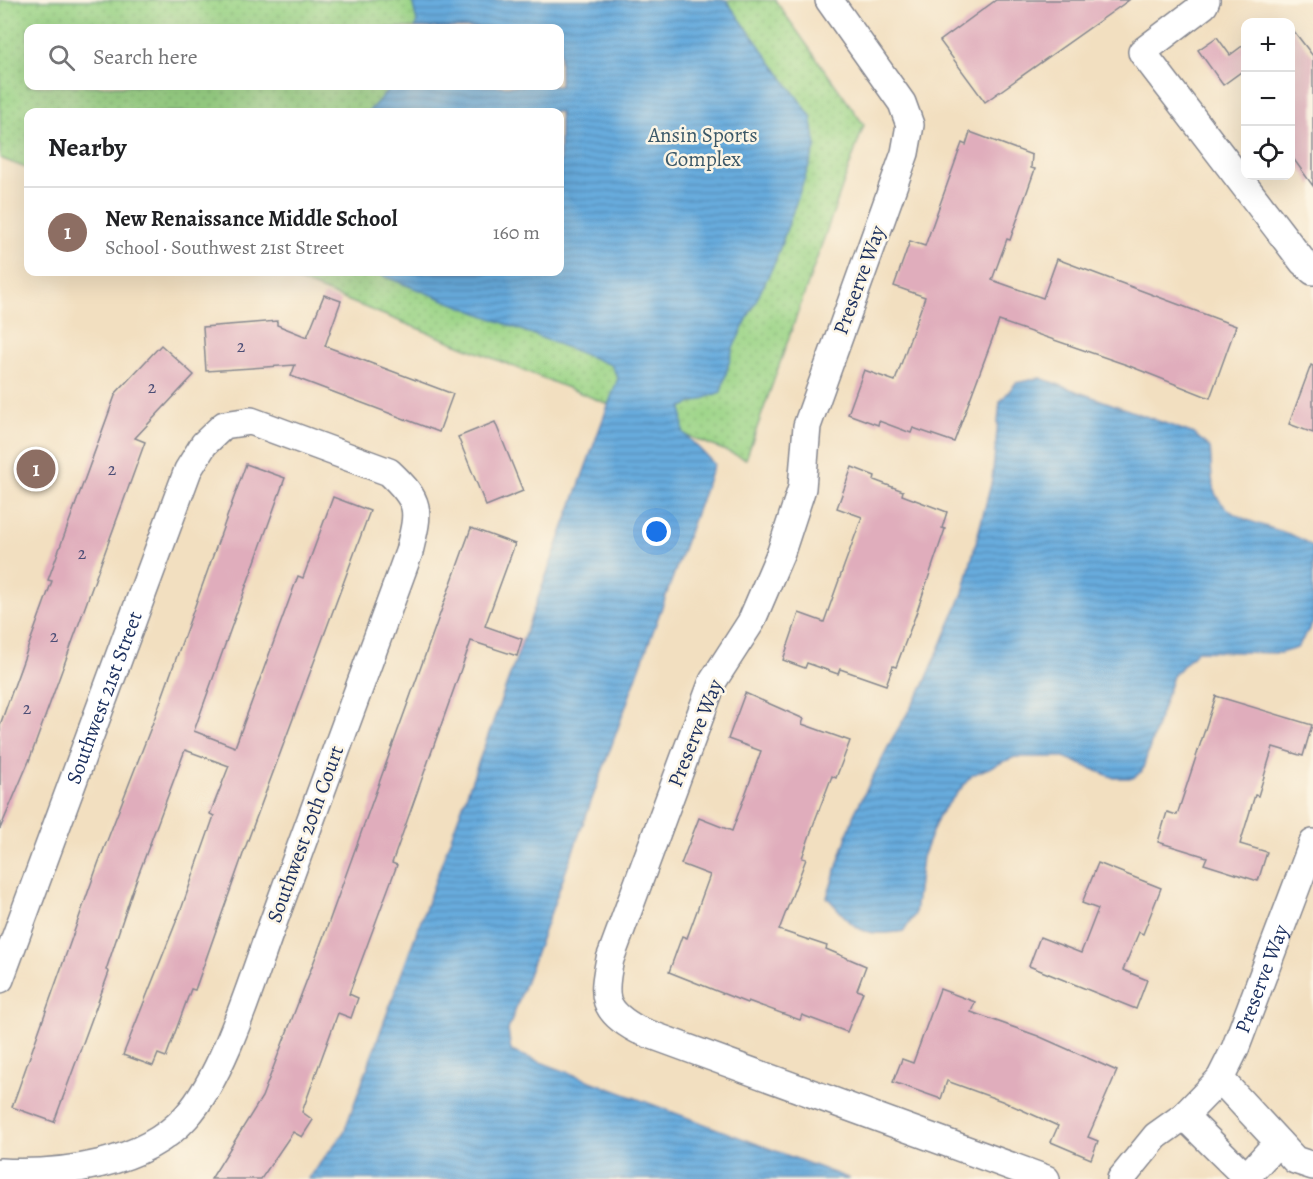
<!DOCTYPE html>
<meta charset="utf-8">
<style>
:root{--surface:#fff;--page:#f2f2f2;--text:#202124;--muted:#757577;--line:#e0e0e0;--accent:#1f6fb2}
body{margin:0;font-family:Alegreya,serif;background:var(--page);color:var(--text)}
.controls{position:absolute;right:18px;top:18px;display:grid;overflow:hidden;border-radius:12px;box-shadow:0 6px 24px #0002}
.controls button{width:54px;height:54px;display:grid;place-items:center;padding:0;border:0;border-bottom:2px solid var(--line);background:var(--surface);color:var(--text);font:30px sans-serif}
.you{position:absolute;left:657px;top:532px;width:21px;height:21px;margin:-15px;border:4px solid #fff;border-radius:50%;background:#1a73e8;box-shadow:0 0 0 9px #1a73e833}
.badge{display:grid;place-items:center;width:39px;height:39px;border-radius:50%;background:var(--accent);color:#fff;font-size:20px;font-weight:700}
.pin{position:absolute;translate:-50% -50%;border:3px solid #fff;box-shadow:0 2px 6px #0006}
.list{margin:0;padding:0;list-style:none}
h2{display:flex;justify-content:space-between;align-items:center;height:78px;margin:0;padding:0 24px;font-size:26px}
h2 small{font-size:20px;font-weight:400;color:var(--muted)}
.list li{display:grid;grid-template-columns:39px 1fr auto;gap:18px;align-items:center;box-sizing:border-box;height:90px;padding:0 24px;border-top:2px solid var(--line)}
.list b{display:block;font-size:22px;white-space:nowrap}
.list p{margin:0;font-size:20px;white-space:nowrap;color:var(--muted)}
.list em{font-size:20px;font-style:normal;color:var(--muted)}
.icon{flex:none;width:33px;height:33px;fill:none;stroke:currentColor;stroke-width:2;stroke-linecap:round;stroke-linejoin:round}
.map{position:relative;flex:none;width:1313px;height:1179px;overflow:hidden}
.search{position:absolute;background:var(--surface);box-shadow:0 6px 24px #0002;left:24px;top:24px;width:540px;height:66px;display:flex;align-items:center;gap:15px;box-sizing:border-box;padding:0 21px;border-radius:12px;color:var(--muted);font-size:22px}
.panel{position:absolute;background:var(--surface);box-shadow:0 6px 24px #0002;left:24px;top:108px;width:540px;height:168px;border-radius:12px}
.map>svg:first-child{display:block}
.park{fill:url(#park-dots);stroke:#5b8272;stroke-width:1.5;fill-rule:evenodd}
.water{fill:url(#water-rules);stroke:#426e9e;stroke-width:1.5}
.building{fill:#e0adbc}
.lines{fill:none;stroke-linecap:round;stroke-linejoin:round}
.minor-casing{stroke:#86878f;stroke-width:30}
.minor{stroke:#fff;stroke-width:27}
.labels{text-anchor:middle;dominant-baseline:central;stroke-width:5;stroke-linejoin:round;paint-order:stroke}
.number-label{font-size:18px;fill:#4c4e76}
.park-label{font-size:21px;fill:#3b5868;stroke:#fcf5e5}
.street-label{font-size:21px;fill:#1b2f5e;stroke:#fcf5e5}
</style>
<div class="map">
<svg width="1313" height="1179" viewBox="0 0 1313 1179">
<defs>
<pattern id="park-dots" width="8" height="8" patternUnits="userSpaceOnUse" patternTransform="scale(1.5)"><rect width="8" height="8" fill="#9bd487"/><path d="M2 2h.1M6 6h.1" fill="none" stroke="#85b677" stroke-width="1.8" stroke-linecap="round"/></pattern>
<pattern id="water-rules" width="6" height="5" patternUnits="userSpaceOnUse" patternTransform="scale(1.5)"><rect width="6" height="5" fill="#68acdd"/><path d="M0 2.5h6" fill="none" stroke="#558cb6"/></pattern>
</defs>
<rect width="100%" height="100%" fill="#fcf5e5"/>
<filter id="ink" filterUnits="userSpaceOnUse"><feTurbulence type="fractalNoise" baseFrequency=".0167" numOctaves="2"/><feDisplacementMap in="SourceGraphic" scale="12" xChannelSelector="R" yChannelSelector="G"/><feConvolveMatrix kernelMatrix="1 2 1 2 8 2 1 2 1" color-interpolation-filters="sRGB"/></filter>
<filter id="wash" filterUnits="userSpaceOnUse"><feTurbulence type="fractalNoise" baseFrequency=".008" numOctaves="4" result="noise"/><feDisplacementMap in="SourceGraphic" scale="24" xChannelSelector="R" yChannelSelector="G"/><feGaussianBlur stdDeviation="1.35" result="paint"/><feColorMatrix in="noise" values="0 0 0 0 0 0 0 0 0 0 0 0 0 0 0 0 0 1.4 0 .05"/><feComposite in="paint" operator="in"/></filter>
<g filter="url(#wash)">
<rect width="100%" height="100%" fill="#f2dfc0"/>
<path class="park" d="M0 0H775L864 125 746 459 276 272H560V112H28V169L0 158ZM28 28H560V86H28Z"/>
<g class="water">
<polygon points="412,0 726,0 811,116 816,146 775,262 733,348 721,392 682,407 683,432 714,464 508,1030 511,1051 850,1179 506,1179 491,1173 471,1179 308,1179 344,1132 618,378 611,365 373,272 560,272 560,112 368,112 392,86 560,86 560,28 415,28 417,22"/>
<path d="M1040 378 1194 434 1210 448C1212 461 1210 484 1216 495 1235 529 1285 524 1313 547V623L1297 648 1280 653 1197 651 1173 676 1142 771 1133 778H1114L1064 757H1015L972 775 939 815 922 857 915 914 904 931C859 938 856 929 827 897L854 814 892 739 923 687 963 593 992 480 1000 402 1016 383Z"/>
</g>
<g id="blocks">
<g class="building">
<polygon points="996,0 1129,0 985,102 940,41"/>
<polygon points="1290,26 1313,56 1313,186 1290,154"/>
<polygon points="1217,37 1230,55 1245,44 1245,69 1223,85 1198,50"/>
<polygon points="970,132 1032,155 1031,168 1035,169 1010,240 1007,239 992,280 1043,298 1057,259 1236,326 1210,398 1127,365 999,321 954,442 913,428 911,433 879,421 878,425 848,414 864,370 895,381 925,297 894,286 910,241 925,246 962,143 966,145"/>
<polygon points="324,295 341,301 325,346 453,394 439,432 291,376 295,365 206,371 203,327 277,321 277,325 307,337"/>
<polygon points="161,345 194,375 135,438 145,442 29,761 0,829 0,725 52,581 48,580 116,393"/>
<polygon points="1311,365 1313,366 1313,433 1289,424"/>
<polygon points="495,422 523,491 486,506 458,437"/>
<polygon points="246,464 285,478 194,731 235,747 298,576 303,578 333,497 370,511 248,840 195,990 191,989 166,1057 158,1054 153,1066 123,1055 182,907 214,816 210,814 229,766 185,750 133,889 106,970 109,972 54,1122 12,1107 98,864 155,717"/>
<polygon points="852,467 875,476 874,480 903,491 902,495 947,512 942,528 945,529 916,614 896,667 893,666 886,685 840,669 838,674 807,663 805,668 783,660 799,613 824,622 844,566 862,517 837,508"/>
<polygon points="471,528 515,544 485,626 522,639 517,656 471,641 392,863 397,865 349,994 358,998 351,1018 338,1013 302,1112 313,1120 302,1137 293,1132 261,1179 211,1179 262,1097 326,930"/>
<polygon points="745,693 804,719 802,724 850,741 836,778 832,776 814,823 802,858 806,859 779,930 827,946 826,949 866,966 857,990 863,992 847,1032 802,1015 800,1020 748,1001 747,1003 669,972 682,936 687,938 710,875 681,864 699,818 732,831 761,751 728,739"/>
<polygon points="1216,696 1312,725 1303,756 1273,747 1258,796 1255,795 1240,844 1267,852 1258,881 1204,864 1207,857 1158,842 1167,812 1177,815"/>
<polygon points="1098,863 1161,888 1143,934 1139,932 1123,970 1147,980 1136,1009 1029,966 1040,937 1081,953 1098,909 1082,903"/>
<polygon points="940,989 975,1002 971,1012 1038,1036 1117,1071 1088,1137 1098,1141 1091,1159 1051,1142 1058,1126 1002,1101 947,1081 941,1099 893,1082 902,1059 913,1063"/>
</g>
</g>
</g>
<g filter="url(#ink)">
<use href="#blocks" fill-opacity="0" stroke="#86878f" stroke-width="1.5"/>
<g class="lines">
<defs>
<g id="minor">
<path d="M829 0 902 103 910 125 905 153 807 426 802 488 781 552 751 622 713 681 610 959C602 997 602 1010 638 1030L1046 1179"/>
<polyline points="1206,0 1204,5 1142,52 1303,262 1313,271"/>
<path id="s1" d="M0 979 188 470 204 444 224 425 251 421 389 472C422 503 419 510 409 552 364 675 318 799 273 923 253 977 224 1076 186 1117 143 1165 61 1175 0 1172"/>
<polyline points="1220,1079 1295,1160 1313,1166"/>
<polyline points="1184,1116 1248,1179"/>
<polyline points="1246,1177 1278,1142"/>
<path id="s2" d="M1121 1179 1156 1136 1184 1116 1220 1079 1235 1049 1313 843"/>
</g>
</defs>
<use href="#minor" class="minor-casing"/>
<use href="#minor" class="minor"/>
</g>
</g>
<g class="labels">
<g class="number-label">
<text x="241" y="346">2</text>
<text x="152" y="387">2</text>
<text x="112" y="469">2</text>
<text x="82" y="553">2</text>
<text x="54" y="636">2</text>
<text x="27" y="708">2</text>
</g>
<g class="park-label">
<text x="703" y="135">Ansin Sports<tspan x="703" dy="24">Complex</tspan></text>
</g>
<g class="street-label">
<text transform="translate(859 280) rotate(-70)">Preserve Way</text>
<text stroke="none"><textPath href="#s1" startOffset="300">Southwest 21st Street</textPath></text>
<text transform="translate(695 733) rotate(-68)">Preserve Way</text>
<text transform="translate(305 834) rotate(-70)">Southwest 20th Court</text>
<text stroke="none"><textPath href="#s2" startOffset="250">Preserve Way</textPath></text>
</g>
</g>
</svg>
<div class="controls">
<button>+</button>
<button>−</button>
<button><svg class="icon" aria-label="locate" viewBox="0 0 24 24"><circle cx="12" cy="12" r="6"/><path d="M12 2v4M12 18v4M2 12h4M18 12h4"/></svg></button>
</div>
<div class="you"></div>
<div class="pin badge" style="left:36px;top:469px;background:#8d6e63">1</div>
<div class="search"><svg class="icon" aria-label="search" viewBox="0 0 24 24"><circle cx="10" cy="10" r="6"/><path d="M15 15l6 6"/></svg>Search here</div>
<section class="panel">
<h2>Nearby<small></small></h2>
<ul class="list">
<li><span class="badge" style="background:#8d6e63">1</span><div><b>New Renaissance Middle School</b><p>School · Southwest 21st Street</p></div><em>160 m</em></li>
</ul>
</section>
</div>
